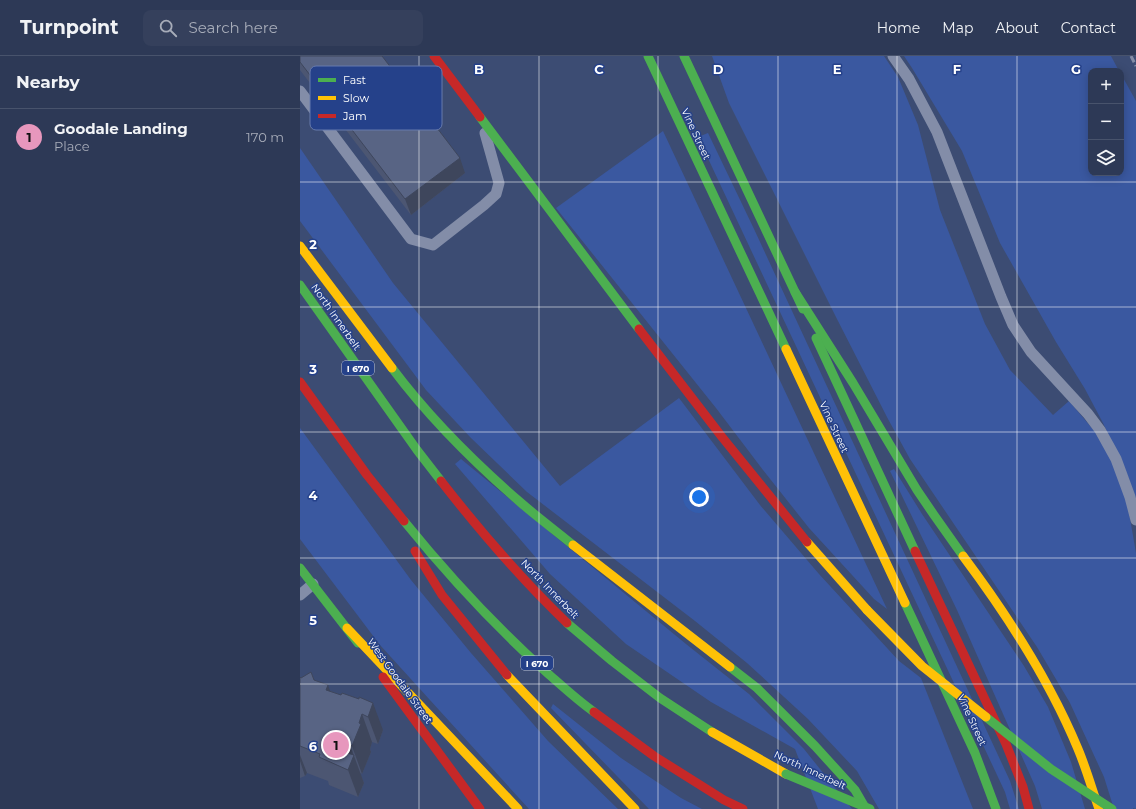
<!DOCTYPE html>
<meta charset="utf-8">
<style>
:root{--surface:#2d3956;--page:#35405c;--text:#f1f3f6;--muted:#a7acb9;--line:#48536c;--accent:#e797bd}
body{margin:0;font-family:Montserrat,sans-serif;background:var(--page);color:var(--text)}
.controls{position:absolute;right:12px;top:12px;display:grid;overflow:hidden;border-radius:8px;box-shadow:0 2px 10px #0003}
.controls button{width:36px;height:36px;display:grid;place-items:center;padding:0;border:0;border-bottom:1px solid var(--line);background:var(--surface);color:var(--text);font:20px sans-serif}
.you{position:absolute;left:399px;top:441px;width:14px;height:14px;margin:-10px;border:3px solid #fff;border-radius:50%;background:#1a73e8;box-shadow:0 0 0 6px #1a73e833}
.badge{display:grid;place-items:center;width:26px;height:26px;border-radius:50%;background:var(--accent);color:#111;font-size:13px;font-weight:700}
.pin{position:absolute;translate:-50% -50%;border:2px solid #fff;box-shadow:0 1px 4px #0006}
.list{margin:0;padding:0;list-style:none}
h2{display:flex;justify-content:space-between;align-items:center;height:52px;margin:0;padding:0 16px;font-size:17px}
h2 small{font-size:13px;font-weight:400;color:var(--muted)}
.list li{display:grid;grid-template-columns:26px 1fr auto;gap:12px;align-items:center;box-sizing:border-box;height:56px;padding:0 16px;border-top:1px solid var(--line)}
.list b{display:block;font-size:15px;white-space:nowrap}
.list p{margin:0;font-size:13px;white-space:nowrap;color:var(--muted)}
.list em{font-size:13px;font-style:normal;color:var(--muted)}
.icon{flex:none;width:22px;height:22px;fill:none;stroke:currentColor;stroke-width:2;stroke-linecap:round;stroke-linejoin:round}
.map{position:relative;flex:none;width:836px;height:753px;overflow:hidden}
header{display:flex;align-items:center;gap:24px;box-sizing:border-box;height:56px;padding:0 20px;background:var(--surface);border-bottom:1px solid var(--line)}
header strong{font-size:19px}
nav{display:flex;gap:22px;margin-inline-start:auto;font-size:14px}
.search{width:280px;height:36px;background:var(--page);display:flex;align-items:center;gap:10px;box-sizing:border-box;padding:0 14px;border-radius:8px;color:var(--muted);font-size:15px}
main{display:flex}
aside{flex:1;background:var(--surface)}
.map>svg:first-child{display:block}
.green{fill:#3a58a0}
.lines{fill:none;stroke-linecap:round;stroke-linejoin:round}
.lane{stroke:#838da8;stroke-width:11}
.fast{stroke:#4caf50;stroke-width:9}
.slow{stroke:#ffc107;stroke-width:9}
.jam{stroke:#c62828;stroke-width:9}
.rail{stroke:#838da6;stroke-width:3;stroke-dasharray:7 3;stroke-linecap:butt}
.fast-bridge{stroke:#4caf50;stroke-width:9}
.slow-bridge{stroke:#ffc107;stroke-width:9}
.wall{fill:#4c5672}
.shaded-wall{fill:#3e465c}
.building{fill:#586484;stroke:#3e465c}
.grid{fill:none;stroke:#fff;stroke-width:1;stroke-opacity:0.55}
.labels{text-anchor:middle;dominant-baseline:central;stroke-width:3;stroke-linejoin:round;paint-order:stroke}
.shield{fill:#25418a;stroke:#bec6dc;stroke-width:1}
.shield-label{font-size:9px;font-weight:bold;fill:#fff}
.street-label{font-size:10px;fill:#fff;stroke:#25418a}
.key{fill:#25418a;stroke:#667aad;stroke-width:1}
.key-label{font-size:11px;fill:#fff}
.grid-label{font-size:13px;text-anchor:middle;font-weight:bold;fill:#fff;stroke:#25418a;stroke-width:3;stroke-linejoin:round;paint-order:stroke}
</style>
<header>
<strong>Turnpoint</strong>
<div class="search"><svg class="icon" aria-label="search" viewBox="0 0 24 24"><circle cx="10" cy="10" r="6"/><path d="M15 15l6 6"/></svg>Search here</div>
<nav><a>Home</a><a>Map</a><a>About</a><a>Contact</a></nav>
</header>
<main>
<aside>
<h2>Nearby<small></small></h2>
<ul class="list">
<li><span class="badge">1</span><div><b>Goodale Landing</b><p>Place</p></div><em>170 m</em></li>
</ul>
</aside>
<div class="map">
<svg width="836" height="753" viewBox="0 0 836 753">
<rect width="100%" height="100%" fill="#3c4c73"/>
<g class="green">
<polygon points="412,0 584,0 598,21 618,69 640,154 685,268 710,314 753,359 769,345 797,378 810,400 827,445 836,497 836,753 833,752 833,753 814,753 804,721 770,647 737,591 610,403 588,363 538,265 429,47"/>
<polygon points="604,0 811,0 819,15 791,15 791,117 821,117 821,18 836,45 836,449 829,423 803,367 785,333 756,286 700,187 662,95 612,12"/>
<polygon points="363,75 587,553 574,543 509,472 463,414 416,352 256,152"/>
<polygon points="408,77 454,173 710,725 719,753 710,753 705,736 398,81"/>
<polygon points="0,92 93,227 260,430 379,342 460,449 519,518 599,605 621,622 673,753 579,753 557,715 508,663 447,607 395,565 227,436 171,382 126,334 0,165"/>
<polygon points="0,372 111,524 171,597 248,685 318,753 229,753 80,589 0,483"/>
<polygon points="161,403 386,588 449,638 504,693 552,753 518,753 495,693 411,646 326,588 250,518 155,408"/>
<polygon points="594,413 622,458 724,610 748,651 771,706 785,753 742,753 735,730 657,554 590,415"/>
<polygon points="253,648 321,702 381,742 402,753 349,753 251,652"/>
</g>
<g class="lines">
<g class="lane">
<polyline points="593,0 609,23 637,76 701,241 713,269 731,296 788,358 800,374 816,403 830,441 836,464"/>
<polyline points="0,35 111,183 133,189 184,149 196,138 199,127 185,77"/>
<polyline points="0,539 13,528"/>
</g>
<g class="fast">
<polyline points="348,0 486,293"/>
<polyline points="384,0 503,253"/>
<polyline points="180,61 339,273"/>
<polyline points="0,229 117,394 141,425"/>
<polyline points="495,236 553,327 617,434 634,459 663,500"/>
<polyline points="516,282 615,495"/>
<path d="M92 312C128 360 175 407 220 446 237 461 255 474 273 489"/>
<path d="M104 465C147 518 194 569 245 615 261 629 277 644 294 656"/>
<polyline points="0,512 58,587"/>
<polyline points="605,547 675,697 696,753"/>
<polyline points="267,567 312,605 360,642 412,676"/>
<polyline points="430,611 457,632 515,690 555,734 566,753"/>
</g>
<g class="slow">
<polyline points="0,190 92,312"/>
<polyline points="486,293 605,547"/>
<polyline points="507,486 567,554"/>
<polyline points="273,489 430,611"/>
<path d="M663 500C708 560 749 623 778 693 786 712 792 733 799 753"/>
<polyline points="47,572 218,753"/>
<polyline points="207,619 335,753"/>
<polyline points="412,676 486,718"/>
</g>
<g class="jam">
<polyline points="134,0 180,61"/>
<polyline points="339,273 422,381 507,486"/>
<polyline points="0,326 67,419 104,465"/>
<path d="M141 425C180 475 221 523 267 567"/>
<polyline points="115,495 142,539 207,619"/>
<polyline points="615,495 706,688 723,731 729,753"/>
<polyline points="83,621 180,753"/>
<polyline points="294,656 354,700 424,744 443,753"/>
</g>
<polyline class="rail" points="831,0 836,10"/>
<g class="fast-bridge">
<polyline points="686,661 751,713 812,753"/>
<polyline points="486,718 570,753"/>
</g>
<polyline class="slow-bridge" points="567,554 622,610 686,661"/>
</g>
<g class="wall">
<polygon points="0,0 165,117 111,159 0,14"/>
<polygon points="0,621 14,624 30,635 41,639 42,637 83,674 78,688 72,686 70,693 71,696 66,708 62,718 61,717 60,717 64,727 58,741 29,729 28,725 7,717 5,720 0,722"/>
</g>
<g class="shaded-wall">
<polygon points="160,102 165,117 111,159 105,143"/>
<polygon points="28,629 38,657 26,634"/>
<polygon points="73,647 83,674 78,688 68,661"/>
<polygon points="62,658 72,686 70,693 71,696 62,718 52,690"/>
<polygon points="50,689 64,727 58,741 48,714 47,697"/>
<polygon points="0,699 7,717 5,720 0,705"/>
</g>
<g class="building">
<polygon points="0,0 82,0 160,102 105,143 0,6"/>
<polygon points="11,616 14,624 28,629 26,634 41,639 42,637 59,643 59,641 73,647 68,661 62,658 59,667 61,668 56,680 52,690 50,689 47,697 54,699 48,714 19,701 20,698 0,690 0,621 1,622"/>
</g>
<path class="grid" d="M119 0V753M239 0V753M358 0V753M478 0V753M597 0V753M717 0V753M0 126H836M0 251H836M0 376H836M0 502H836M0 628H836"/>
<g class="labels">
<g class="shield">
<rect x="42" y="305" width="32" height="14" rx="3"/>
<rect x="221" y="600" width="32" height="14" rx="3"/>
</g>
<g class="shield-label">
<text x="58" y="312">I 670</text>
<text x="237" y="607">I 670</text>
</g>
<g class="street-label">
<text transform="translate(396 78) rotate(65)">Vine Street</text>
<text transform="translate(36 261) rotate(55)">North Innerbelt</text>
<text transform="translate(534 371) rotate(65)">Vine Street</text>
<text transform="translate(250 533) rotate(46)">North Innerbelt</text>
<text transform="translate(100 625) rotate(54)">West Goodale Street</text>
<text transform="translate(672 664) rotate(65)">Vine Street</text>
<text transform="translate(510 714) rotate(25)">North Innerbelt</text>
</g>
</g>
<rect x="10" y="10" width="132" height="64" rx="6" class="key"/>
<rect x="18" y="22" width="18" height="4" fill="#4caf50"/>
<rect x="18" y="40" width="18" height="4" fill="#ffc107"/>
<rect x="18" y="58" width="18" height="4" fill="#c62828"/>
<g class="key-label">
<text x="43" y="28">Fast</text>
<text x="43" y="46">Slow</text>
<text x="43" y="64">Jam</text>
</g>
<g class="grid-label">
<text x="179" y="18">B</text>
<text x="299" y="18">C</text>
<text x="418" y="18">D</text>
<text x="537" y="18">E</text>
<text x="657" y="18">F</text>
<text x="776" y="18">G</text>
<text x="13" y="193">2</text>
<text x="13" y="318">3</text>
<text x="13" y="444">4</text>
<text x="13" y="569">5</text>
<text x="13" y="695">6</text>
</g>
</svg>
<div class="controls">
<button>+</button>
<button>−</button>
<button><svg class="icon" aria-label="layers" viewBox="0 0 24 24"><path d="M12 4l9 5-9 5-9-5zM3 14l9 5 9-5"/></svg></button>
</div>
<div class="you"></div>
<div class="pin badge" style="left:36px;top:689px">1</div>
</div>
</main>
